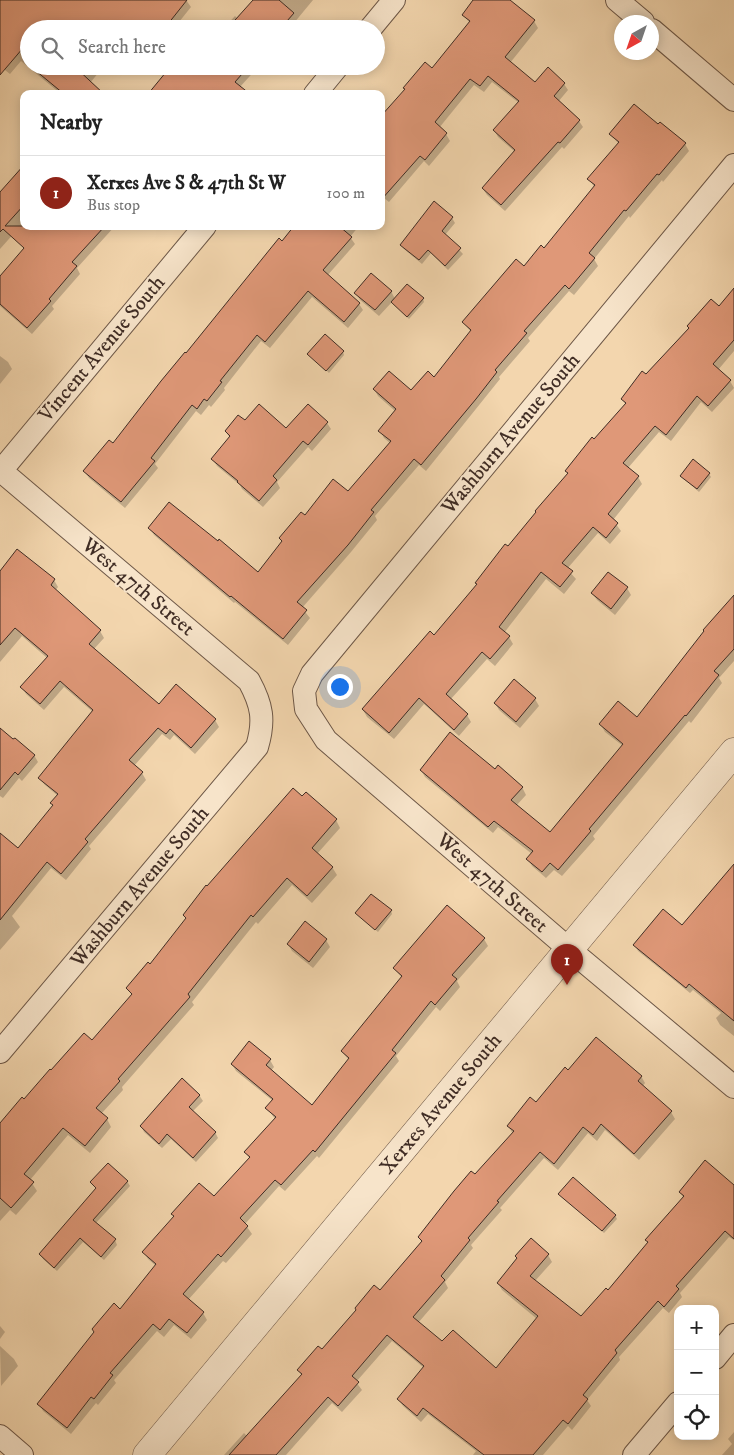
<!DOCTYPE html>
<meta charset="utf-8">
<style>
:root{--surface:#fff;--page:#f2f2f2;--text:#222;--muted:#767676;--line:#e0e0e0;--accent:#8f2418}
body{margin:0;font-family:"IM FELL DW Pica",serif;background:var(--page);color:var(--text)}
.controls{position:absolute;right:15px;bottom:15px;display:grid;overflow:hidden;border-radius:10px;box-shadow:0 2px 12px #0003}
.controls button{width:45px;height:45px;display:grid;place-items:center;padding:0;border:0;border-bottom:1px solid var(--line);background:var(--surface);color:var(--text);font:25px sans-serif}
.compass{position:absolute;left:614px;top:15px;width:45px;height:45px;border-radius:50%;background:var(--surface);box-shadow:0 2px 12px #0003;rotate:220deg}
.you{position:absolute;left:339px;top:686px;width:18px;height:18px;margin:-12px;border:4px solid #fff;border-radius:50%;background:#1a73e8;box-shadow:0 0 0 8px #1a73e833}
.badge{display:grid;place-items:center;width:32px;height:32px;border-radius:50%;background:var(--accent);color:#fff;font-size:16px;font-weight:700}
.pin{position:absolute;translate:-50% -41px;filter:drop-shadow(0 1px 2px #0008)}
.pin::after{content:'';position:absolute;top:26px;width:18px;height:15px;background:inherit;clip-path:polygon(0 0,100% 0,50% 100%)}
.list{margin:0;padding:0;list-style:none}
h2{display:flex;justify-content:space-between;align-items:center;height:65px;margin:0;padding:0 20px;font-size:21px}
h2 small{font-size:16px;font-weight:400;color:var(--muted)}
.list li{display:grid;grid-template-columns:32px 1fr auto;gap:15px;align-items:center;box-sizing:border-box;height:75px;padding:0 20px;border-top:1px solid var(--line)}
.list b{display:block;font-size:19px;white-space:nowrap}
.list p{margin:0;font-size:16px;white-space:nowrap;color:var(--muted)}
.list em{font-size:16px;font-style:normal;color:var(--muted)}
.icon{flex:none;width:28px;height:28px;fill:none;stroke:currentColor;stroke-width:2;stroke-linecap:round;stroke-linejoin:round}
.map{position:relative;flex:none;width:734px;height:1455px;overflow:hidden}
.search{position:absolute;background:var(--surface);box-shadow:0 2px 12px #0003;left:20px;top:20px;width:365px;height:55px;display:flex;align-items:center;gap:12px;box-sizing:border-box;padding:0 18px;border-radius:28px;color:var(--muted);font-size:19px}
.panel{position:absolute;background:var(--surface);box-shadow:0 2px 12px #0003;left:20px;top:90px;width:365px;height:140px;border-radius:10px}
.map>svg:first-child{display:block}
.shadow{fill:#0003}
.building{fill:#df9878;stroke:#402d25}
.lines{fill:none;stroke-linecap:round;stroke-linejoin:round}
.minor-casing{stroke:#6d5747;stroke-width:24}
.tertiary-casing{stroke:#6d5747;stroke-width:29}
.minor{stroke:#f7e4ca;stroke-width:22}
.tertiary{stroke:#f7e4ca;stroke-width:28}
.labels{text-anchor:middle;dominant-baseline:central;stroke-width:4;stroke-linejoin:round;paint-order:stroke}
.street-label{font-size:21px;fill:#402d25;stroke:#f7e4ca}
</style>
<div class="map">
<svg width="734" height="1455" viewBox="0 0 734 1455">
<rect width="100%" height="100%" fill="#f3d6ae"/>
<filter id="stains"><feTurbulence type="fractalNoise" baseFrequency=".004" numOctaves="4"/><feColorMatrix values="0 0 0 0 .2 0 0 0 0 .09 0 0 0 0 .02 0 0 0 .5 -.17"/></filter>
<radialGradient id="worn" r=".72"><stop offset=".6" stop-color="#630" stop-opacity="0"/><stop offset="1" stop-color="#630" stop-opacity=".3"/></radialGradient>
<g class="shadow">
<polygon points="0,0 186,0 191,7 175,27 176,29 29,29 29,66 104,66 90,83 67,89 61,94 21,61 10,74 0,66"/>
<polygon points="255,0 313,0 289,29 223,29 235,16 238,19"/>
<polygon points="475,0 508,0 534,21 538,28 510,63 535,83 564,84 568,90 558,102 579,121 583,127 564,149 562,147 505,211 487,195 483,189 515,152 498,137 494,130 519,103 492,82 484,92 474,85 439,128 446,134 450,141 429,166 424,161 389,202 384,198 381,202 381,118 432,70 470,23 463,15"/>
<polygon points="160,66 259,66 239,88 167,72"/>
<polygon points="658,126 685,144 689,151 663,182 662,180 630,218 629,216 594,259 598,266 574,295 569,291 528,338 530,341 499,377 500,379 426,471 419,465 375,516 377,520 351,552 302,608 310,618 288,645 235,602 234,603 154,535 150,528 258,574 283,543 280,538 305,517 348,493 391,444 384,438 380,431 395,411 378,396 374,389 411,392 434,378 471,332 463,322 544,250 595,188 589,179 619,144 610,134"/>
<polygon points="24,165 24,222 0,249 0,194 21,170 20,169"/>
<polygon points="434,203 452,218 455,223 445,235 463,254 448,270 431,253 422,264 404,249 401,245"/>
<polygon points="38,226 115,226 77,268 80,274 52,306 54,309 32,334 0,306 0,293"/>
<polygon points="296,226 359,226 350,237 355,244 327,276 359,304 363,310 348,328 312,297 270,348 261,341 224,388 225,390 211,407 209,405 201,415 196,411 155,464 158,468 125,508 89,478 85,472 113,445 186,355"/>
<polygon points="734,290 734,351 718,370 730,381 734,388 712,412 701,402 671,441 659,432 628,468 638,477 642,484 613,520 621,531 610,544 598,533 567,569 576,579 564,594 546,579 504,633 509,637 513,644 495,666 487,659 450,700 467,715 471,722 459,736 424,704 394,739 367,717 363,710 435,636 508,548 568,475 566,471 626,405 622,399 719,308"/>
<polygon points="391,291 395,299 423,299 424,302 409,319 392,302 379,316 360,300 356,293"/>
<polygon points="343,352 344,355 329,373 309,354"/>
<polygon points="0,356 8,362 12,369 0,384"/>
<polygon points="245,422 286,430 327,423 331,429 312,451 308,447 277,482 280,488 263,507 242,489 240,485 217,466 213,460 230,438 226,432"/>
<polygon points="709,474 711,477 699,492 681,476"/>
<polygon points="17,551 54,580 58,587 55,591 100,631 104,638 94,649 159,706 215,720 219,727 195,754 174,735 170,740 162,734 134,766 142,773 146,780 89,846 91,849 66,880 51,868 12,916 20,927 0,950 0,835 18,850 54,806 52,803 58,796 44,784 40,778 93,712 64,687 44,710 26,694 22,687 47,658 22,636 0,662 0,573"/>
<polygon points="627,588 631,595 615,615 597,600 592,593"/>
<polygon points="734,597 734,661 719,678 722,683 691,723 689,721 593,836 595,839 562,876 554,870 546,878 532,866 528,859 532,854 498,827 493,833 425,777 421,770 496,771 522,787 526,795 516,806 550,833 623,746 605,732 601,725 637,719"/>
<polygon points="535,699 539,706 520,728 499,710 495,703"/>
<polygon points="0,729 34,755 38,762 22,781 19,778 3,798 0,796"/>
<polygon points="336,820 340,828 317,854 332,867 337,875 312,903 292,885 258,924 256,922 192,1002 194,1005 122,1087 123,1090 101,1114 107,1119 111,1127 90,1153 68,1135 30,1180 37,1191 16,1215 10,1210 0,1221 0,1124 24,1101 51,1072 92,1042 132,996 128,988 151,965 187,920 184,915"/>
<polygon points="734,865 734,1036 720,1025 716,1018 721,1013 693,990 690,993 638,951 635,945 682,926"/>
<polygon points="391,911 392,914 378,932 357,914"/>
<polygon points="305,923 326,940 330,947 313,968 292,951 288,944"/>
<polygon points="484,939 488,946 457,981 460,987 440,1011 436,1007 396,1056 399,1061 319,1158 317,1156 285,1191 279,1186 245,1224 252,1234 226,1263 223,1261 188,1300 203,1313 207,1320 191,1339 174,1325 164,1337 157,1331 114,1380 116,1383 98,1405 96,1403 71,1434 43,1411 39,1404 120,1310 156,1266 148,1259 144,1252 214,1198 250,1159 246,1153 275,1119 267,1108 273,1101 236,1071 232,1064 270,1060 274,1067 271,1071 312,1107 349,1060 342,1052 402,978 394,968"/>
<polygon points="568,1071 641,1076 645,1083 642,1087 671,1112 675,1119 639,1160 605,1130 597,1141 588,1133 558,1170 544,1158 500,1208 502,1210 471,1245 473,1248 445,1282 448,1288 418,1323 442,1343 496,1370 537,1319 502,1290 498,1283 531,1240 548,1255 552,1262 535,1281 582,1318 608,1292 648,1243 647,1240 683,1197 680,1192 734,1187 734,1240 729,1237 680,1293 682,1297 669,1313 663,1308 619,1357 620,1360 587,1400 591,1406 572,1430 568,1426 543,1455 473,1455 476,1451 428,1414 421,1422 403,1406 399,1400 424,1368 392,1341 356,1382 362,1390 342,1412 332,1403 286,1455 224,1455 244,1433 248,1437 302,1376 298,1370 322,1351 380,1291 422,1243 419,1237 513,1134 508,1126 537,1104"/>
<polygon points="199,1095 203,1101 192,1112 215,1132 218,1138 196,1162 171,1139 162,1148 144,1132 141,1126"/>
<polygon points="127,1181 130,1186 95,1224 115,1240 117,1245 104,1260 83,1242 57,1271 43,1259 41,1254 97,1189 91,1183"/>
<polygon points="560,1194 615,1215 617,1219 604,1233"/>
<polygon points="0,1326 5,1332 0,1339"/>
<polygon points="0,1346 14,1359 18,1366 1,1386"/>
<polygon points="734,1432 734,1455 722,1455 732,1444 728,1439"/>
</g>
<g class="building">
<polygon points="0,0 187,0 164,29 29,29 29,41 0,75"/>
<polygon points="253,0 279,0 294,13 280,29 227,29"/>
<polygon points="473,0 510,0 535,20 505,57 535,82 548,67 565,83 554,96 580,120 560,143 558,142 501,205 482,188 515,150 493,130 519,101 488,76 480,86 470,79 435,122 447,133 425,160 420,156 381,200 381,116 405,89 403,88 425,62 432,68 470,21 462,15"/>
<polygon points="30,66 74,66 104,94 64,94"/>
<polygon points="171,66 249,66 235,82 250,94 148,94"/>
<polygon points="634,104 658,124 660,122 686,143 659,175 657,174 626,211 624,210 589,253 595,258 569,289 565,285 524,331 527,333 495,370 497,372 476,399 421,465 414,459 371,510 374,512 348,545 297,602 307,610 283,639 231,596 230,597 148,528 169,502 218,541 219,539 258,572 282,541 279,538 301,512 305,515 333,479 348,491 391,441 378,431 396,409 373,389 389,371 411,390 428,371 434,377 471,330 462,322 516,259 524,266 541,245 544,248 595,185 587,179 619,142 609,134"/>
<polygon points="24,165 24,205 5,226 105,226 72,262 77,266 49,299 51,301 27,328 0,304 0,276 24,248 3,229 0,232 0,192"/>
<polygon points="434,201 453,217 442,231 461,248 445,266 428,250 419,260 400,245"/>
<polygon points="294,226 339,226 352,237 323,270 360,303 344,322 308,291 265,342 257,335 220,381 222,382 207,401 204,399 197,409 192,405 151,458 155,461 121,502 83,471 109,440 113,443 161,381 185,352 186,353 279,238 282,241"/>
<polygon points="371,273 392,291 375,310 354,293"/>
<polygon points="407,284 424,298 407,317 391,302"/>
<polygon points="734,288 734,340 713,364 731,380 708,406 697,396 666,435 655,426 623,463 639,476 608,514 618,523 606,538 593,527 562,563 573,571 560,587 541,572 499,627 510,636 490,659 482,652 446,694 468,714 454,730 419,698 389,733 362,709 430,631 434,635 477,584 475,583 505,544 508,546 536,512 535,511 568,473 565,471 592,437 594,439 626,403 621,399 642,371 646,374 689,328 687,326 711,299 719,306"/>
<polygon points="325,334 344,351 326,371 307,354"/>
<polygon points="259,404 286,428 308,404 328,422 308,445 303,441 273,476 277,480 259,501 237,482 238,481 211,459 230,436 225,431 238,415 245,420"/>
<polygon points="693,459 710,473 697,489 680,476"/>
<polygon points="17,549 55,579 51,585 101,630 89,644 159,704 176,684 216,719 191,748 170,729 166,734 158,728 129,760 143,772 85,839 88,842 61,874 47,862 0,920 0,833 18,848 53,805 50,803 58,794 38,778 93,710 60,681 40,704 20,687 48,656 15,628 0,645 0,571"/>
<polygon points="608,572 628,587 611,609 591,593"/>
<polygon points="734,595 734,649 714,671 719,675 686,716 685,715 589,829 591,831 558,870 550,863 542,872 526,859 533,851 494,821 488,827 420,770 450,732 495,769 498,765 523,787 511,800 550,832 623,744 599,724 618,701 637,717 704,631 703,630"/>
<polygon points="514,679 536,698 516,722 494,703"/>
<polygon points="0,728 13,739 15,738 35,755 18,775 15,772 0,790"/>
<polygon points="293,788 302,796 306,792 337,819 312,848 333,867 307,896 287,878 253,917 251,915 188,994 190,997 118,1079 120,1081 96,1108 108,1118 85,1146 63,1128 24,1174 34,1182 11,1208 0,1198 0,1123 22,1097 24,1099 50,1069 51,1070 84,1033 92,1040 132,994 126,988 148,962 150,964 186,918 183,915 206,885 207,886"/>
<polygon points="734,864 734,1021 689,984 686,988 633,945 663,909 682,925"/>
<polygon points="371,894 392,910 375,930 355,913"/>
<polygon points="447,905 485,938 452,975 457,979 435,1005 431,1001 392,1050 396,1053 315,1152 313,1150 281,1185 275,1180 240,1218 248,1226 221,1257 218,1254 183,1294 204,1312 187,1333 169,1319 160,1330 153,1324 110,1373 113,1375 94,1399 91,1397 67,1428 37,1404 94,1332 92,1329 114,1303 120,1309 156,1264 142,1252 174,1216 171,1214 199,1183 214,1196 250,1157 244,1152 276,1117 265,1108 273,1099 231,1064 249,1041 271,1059 266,1065 312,1105 349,1058 341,1051 402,976 393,968"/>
<polygon points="305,921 327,939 309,962 287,944"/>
<polygon points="596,1037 642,1076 638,1081 672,1111 634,1154 601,1124 593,1135 583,1127 554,1164 540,1152 497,1201 499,1202 468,1238 470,1240 441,1276 445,1280 413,1317 442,1341 453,1330 496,1368 538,1316 497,1283 517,1258 515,1256 531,1238 549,1254 530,1276 581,1316 606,1288 608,1290 648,1242 645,1240 684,1196 679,1192 705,1160 734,1185 734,1239 725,1231 676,1286 679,1289 664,1307 658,1301 615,1350 617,1353 583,1395 588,1399 568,1424 563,1420 533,1455 484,1455 423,1408 417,1416 397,1399 424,1366 387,1335 352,1376 359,1382 338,1406 328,1397 276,1455 229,1455 302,1374 297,1370 318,1346 322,1349 356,1310 355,1308 374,1285 380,1290 422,1241 418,1237 454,1191 471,1171 475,1174 514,1131 507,1126 530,1097 536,1102 565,1067 568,1070"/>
<polygon points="182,1078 200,1095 189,1107 216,1132 193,1158 167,1134 159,1144 140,1126"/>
<polygon points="108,1163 128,1181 93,1220 116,1239 101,1257 80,1238 54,1268 39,1254 96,1188 90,1182"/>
<polygon points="573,1177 616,1215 602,1231 558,1194"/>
</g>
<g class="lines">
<defs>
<g id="minor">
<polyline points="617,0 643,22"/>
<polyline points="370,29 394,0"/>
<polyline points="652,30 734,100"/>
<polyline points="315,94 338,66"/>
<polyline points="734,165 312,674 304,691 306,709 326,740 569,949 734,1087"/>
<path d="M0 470 249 681C262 705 265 720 257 747L0 1052"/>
<polyline points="0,472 205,226"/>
<polyline points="715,1358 734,1335"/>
<polyline points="0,1436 22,1455"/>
<polyline points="634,1455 678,1403"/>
</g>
<polyline id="tertiary" points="147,1455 734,752"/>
</defs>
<use href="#minor" class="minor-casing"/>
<use href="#tertiary" class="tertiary-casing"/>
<use href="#minor" class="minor"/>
<use href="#tertiary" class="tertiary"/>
</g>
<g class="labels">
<g class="street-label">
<text transform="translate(102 349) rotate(-50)">Vincent Avenue South</text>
<text transform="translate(511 434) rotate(-50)">Washburn Avenue South</text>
<text transform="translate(138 587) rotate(40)">West 47th Street</text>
<text transform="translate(492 883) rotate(41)">West 47th Street</text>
<text transform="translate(140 887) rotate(-50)">Washburn Avenue South</text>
<text transform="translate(441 1104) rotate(-50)">Xerxes Avenue South</text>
</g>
</g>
<rect width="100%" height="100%" filter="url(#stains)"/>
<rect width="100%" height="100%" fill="url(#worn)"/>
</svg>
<div class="controls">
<button>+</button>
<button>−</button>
<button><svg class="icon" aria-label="locate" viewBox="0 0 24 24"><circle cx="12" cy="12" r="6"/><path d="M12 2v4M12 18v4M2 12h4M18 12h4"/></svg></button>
</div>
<svg class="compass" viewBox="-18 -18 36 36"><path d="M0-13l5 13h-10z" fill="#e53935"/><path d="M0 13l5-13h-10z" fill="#767676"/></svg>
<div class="you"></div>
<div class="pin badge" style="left:567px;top:985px">1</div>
<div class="search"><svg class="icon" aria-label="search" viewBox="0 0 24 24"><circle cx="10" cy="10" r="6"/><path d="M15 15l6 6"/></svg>Search here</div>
<section class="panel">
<h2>Nearby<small></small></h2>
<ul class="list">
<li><span class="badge">1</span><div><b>Xerxes Ave S &amp; 47th St W</b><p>Bus stop</p></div><em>100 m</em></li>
</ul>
</section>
</div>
